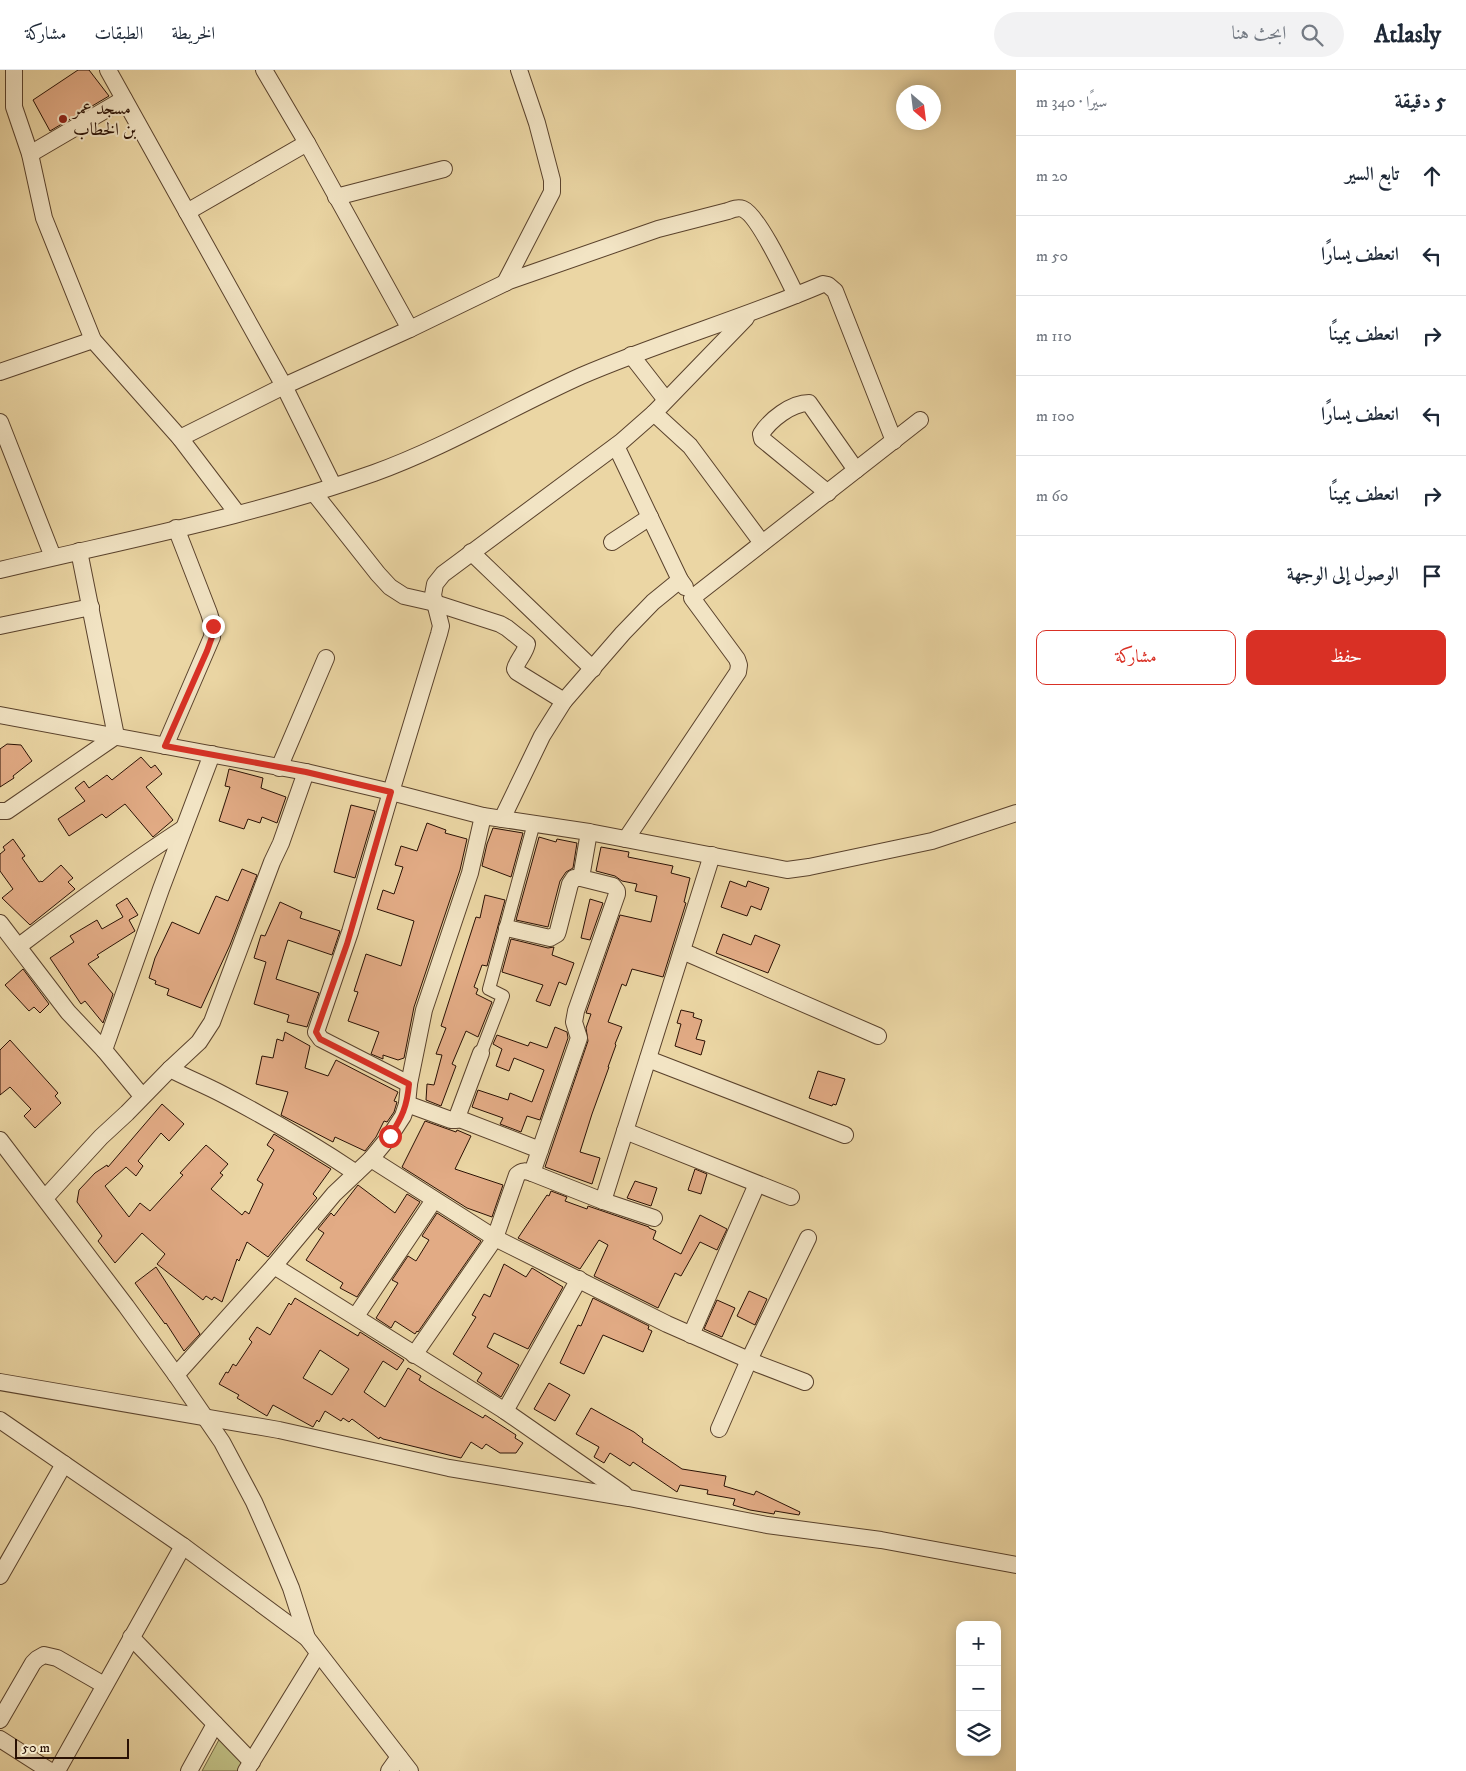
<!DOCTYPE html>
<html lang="ar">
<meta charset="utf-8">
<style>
:root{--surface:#fff;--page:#f2f2f3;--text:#1f2937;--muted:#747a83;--line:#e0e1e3;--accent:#d93025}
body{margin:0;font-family:"IM FELL DW Pica",Amiri,serif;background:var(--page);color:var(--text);direction:rtl}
.controls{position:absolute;right:15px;bottom:15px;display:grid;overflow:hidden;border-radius:10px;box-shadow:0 2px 12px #0003}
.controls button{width:45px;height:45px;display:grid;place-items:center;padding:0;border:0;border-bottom:1px solid var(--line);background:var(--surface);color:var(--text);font:25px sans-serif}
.compass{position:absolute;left:896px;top:15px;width:45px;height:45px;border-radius:50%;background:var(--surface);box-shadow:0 2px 12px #0003;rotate:152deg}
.scale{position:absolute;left:15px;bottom:12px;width:114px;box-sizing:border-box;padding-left:5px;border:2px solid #2a1104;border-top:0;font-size:14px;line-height:18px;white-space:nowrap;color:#2a1104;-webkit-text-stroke:4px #f2e4c4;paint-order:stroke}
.stop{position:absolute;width:15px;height:15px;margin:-11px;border:4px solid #d93025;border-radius:50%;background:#fff}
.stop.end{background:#d93025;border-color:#fff;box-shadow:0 1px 5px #0008}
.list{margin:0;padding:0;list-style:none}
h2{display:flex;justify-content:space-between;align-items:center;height:65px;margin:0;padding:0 20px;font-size:21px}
h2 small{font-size:16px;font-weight:400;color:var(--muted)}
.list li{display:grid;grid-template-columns:32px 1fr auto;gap:15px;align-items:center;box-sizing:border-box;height:80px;padding:0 20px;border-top:1px solid var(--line)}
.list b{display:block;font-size:19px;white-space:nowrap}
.list em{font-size:16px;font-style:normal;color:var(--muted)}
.actions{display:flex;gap:10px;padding:15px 20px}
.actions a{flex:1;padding:11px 0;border:1px solid var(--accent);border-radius:10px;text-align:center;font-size:18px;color:var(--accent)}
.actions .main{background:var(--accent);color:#fff}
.icon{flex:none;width:28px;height:28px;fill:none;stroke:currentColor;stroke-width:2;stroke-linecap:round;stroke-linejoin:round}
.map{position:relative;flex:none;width:1016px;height:1701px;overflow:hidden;direction:ltr}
header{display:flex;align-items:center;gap:30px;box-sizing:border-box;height:70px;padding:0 25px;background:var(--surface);border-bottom:1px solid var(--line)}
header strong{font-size:24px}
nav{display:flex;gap:28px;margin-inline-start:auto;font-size:18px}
.search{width:350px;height:45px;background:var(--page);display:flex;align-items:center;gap:12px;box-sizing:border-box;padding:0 18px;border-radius:28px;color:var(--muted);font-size:19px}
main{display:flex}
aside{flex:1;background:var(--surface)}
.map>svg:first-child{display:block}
.green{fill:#bebc81;stroke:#746642}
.building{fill:#e2ab85;stroke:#2a1104;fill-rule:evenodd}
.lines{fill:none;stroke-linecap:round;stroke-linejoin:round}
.pedestrian-casing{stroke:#5a422c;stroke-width:14}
.minor-casing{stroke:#5a422c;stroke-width:18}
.pedestrian{stroke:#f2e4c4;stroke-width:12}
.minor{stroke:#f2e4c4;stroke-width:16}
.route{stroke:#d93025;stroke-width:6}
.poi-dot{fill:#8f2418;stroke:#f2e4c4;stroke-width:2}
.labels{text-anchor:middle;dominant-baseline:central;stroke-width:4;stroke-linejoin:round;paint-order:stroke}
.poi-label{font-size:18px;fill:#2a1104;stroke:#f2e4c4;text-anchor:start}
</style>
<header>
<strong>Atlasly</strong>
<div class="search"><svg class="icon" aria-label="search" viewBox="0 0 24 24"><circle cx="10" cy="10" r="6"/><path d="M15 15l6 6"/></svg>ابحث هنا</div>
<nav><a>الخريطة</a><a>الطبقات</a><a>مشاركة</a></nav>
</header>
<main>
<aside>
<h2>5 دقيقة<small>سيرًا · 340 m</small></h2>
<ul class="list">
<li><svg class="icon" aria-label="ahead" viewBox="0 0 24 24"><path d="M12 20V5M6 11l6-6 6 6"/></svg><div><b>تابع السير</b></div><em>20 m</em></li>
<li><svg class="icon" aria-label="left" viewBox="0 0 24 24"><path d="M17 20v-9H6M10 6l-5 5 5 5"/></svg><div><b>انعطف يسارًا</b></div><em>50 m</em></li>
<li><svg class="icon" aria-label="right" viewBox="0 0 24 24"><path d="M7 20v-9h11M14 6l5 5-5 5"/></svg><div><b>انعطف يمينًا</b></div><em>110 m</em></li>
<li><svg class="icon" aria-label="left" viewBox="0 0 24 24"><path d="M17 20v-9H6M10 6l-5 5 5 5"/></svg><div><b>انعطف يسارًا</b></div><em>100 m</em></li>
<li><svg class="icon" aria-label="right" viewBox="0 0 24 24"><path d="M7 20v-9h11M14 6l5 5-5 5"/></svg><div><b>انعطف يمينًا</b></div><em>60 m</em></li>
<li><svg class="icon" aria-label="arrive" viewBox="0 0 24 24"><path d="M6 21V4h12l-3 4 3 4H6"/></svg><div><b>الوصول إلى الوجهة</b></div></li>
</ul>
<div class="actions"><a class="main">حفظ</a><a>مشاركة</a></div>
</aside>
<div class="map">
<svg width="1016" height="1701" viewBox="0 0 1016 1701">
<rect width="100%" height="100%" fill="#ebd6a4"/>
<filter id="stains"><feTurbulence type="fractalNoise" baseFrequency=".004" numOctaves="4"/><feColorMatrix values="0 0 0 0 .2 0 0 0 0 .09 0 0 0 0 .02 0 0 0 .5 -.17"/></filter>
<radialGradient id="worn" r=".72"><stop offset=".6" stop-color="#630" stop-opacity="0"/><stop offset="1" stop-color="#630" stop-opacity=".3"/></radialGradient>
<polygon class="green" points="221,1666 247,1692 241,1701 202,1701"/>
<g class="building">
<polygon points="78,0 89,0 109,26 50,61 33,30"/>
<polygon points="7,674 21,675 32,691 13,706 14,708 0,717 0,679"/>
<polygon points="141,687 151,698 155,695 162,704 146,717 173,750 153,767 125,734 106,748 102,744 69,766 58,749 85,731 75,718 84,711 89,718 107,705 112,710"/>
<polygon points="229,699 263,708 261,718 286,727 277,753 262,747 260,753 248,749 244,759 219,751 230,717 225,716"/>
<polygon points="351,735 375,741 355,808 334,802"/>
<polygon points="427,753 446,760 445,763 467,769 460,800 414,937 404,988 398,990 383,985 383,989 371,984 379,962 348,951 358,922 354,921 366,884 401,896 414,851 377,839 383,820 394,824 403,797 395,795 401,776 417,781"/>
<polygon points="493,758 523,763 511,807 482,796 487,774"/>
<polygon points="539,767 556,772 557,769 577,773 573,798 566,802 560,811 548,857 516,850"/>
<polygon points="13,769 25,786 22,788 39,812 41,811 42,812 61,795 73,808 68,812 75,819 30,855 2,828 13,819 0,801 0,784 5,780 3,777"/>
<polygon points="601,777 629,782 628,787 673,796 671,803 690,808 684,832 686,833 663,907 632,899 626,916 622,914 608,952 622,957 615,974 616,975 608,997 609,997 592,1044 580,1082 600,1088 592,1114 545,1097 588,971 586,958 591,944 586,943 620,845 651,852 657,826 635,821 637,814 622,811 615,806 596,801"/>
<polygon points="242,799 257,805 230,875 201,938 167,925 169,919 155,914 156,911 149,908 155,888 172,852 199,864 216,826 228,831"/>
<polygon points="730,811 746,817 748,811 769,818 761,840 751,836 747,846 721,837"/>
<polygon points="485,825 505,830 487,896 482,895 474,917 478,919 476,924 492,932 478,967 466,961 452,994 456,996 441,1036 426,1030 427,1014 434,1015 442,985 436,984 446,958 441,956 476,847 480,848"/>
<polygon points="127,828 138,845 129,850 135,861 97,885 99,887 88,894 113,924 103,953 85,931 81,934 50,888 74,872 70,866 97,850 102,859 123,847 116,835"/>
<polygon points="590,829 603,833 590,870 581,868"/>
<polygon points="280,832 302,842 300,848 340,861 332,885 288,870 276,909 319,923 307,957 287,952 289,945 254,934 266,892 254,888 261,865 265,866"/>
<polygon points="723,864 751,875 755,865 780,875 768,903 716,883"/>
<polygon points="511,869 548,878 554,877 552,885 574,893 566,915 559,912 550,936 536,931 543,915 502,902"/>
<polygon points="23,899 49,934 40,943 34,937 29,941 5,915"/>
<polygon points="681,940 694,943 693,947 702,950 696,969 705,971 701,985 675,976 681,954 677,953"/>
<polygon points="555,957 567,962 568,968 540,1050 527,1046 521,1062 500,1054 503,1048 472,1037 478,1020 508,1030 510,1023 532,1032 544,1000 514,988 509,1001 496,996 502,979 493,974 497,965 528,976 530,972 547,978"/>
<polygon points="285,962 310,976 305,998 328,1006 336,990 398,1022 394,1031 397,1032 394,1042 387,1052 384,1051 376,1067 365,1081 335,1067 333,1072 281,1045 288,1022 256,1014 262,986 273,988 277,969 283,971"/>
<polygon points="10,970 58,1023 55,1026 61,1033 35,1058 24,1046 31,1039 10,1017 0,1025 0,980"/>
<polygon points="818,1001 845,1009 836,1035 833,1034 832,1036 809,1028"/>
<polygon points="162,1034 184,1054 169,1071 161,1063 138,1091 143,1096 136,1106 126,1097 105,1116 129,1147 140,1133 150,1141 183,1105 180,1103 206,1075 228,1094 220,1103 223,1105 211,1119 242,1145 245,1141 249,1144 263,1114 257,1110 274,1080 267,1075 274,1064 331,1099 313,1124 317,1128 268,1187 247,1172 239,1191 237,1189 222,1232 214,1227 212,1230 206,1226 203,1230 157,1194 165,1184 142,1163 115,1193 98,1171 102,1166 77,1132 79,1120 95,1103 107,1095 108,1097"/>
<polygon points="425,1051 456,1062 457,1060 471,1066 455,1099 503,1115 492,1147 467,1138 402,1097"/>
<polygon points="695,1099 707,1104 701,1124 688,1120"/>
<polygon points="635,1111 657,1118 651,1136 627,1128"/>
<polygon points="358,1115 395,1143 407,1124 420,1132 357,1227 340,1218 343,1213 306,1190 324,1163 318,1159 331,1143 334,1146"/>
<polygon points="551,1121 567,1127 565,1131 587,1139 588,1136 649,1157 649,1158 656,1161 653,1169 681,1184 700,1145 727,1159 717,1180 700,1172 681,1206 675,1203 658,1238 594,1206 608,1175 599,1170 580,1199 518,1168 547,1125 549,1126"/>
<polygon points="437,1143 481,1171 418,1262 417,1261 415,1264 395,1251 391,1258 376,1248 398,1213 392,1210 408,1186 416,1191 429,1170 422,1166"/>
<polygon points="504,1194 526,1207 532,1198 563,1217 528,1279 494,1263 487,1277 519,1295 501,1327 477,1311 482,1303 453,1284 476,1247 472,1245 484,1224 490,1227"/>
<polygon points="156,1197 200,1264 184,1281 166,1253 165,1254 135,1213"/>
<polygon points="749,1221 767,1229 755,1255 737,1246"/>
<path d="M295 1228 358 1266 360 1262 404 1290 397 1300 383 1291 364 1322 385 1337 408 1298 421 1306 419 1310 430 1317 483 1348 485 1345 516 1365 515 1368 523 1373 516 1383H500L486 1374 482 1379 471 1372 461 1388 383 1369 380 1367 379 1369 352 1349 349 1352 343 1348 341 1351 325 1341 319 1352 317 1350 313 1357 273 1335 267 1346 237 1328 239 1325 219 1314 226 1302 228 1303 233 1294 236 1296 252 1272 249 1269 257 1257 270 1265 289 1233 291 1235ZM320 1280 349 1299 332 1325 303 1308Z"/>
<polygon points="593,1228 649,1256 648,1259 652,1261 643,1282 603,1265 584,1304 560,1293 578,1255 581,1256"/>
<polygon points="717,1230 735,1238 722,1267 704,1259"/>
<polygon points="549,1313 570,1325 555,1351 534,1339"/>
<polygon points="591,1338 634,1362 643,1369 642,1372 682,1399 726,1406 724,1416 754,1425 756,1421 800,1442 799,1445 775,1441 774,1444 750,1440 733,1435 735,1429 707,1424 708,1420 680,1415 677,1422 633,1392 630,1396 610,1383 604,1393 594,1387 599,1377 576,1364"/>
</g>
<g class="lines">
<defs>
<polyline id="pedestrian" points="481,983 503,926 489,919 534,753"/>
<g id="minor">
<polyline points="14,0 14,37 30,84 44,148 93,270 180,368 237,443"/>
<polyline points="108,0 284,316 333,415"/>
<polyline points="264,0 307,73 410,259"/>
<polyline points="30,84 124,29"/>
<polyline points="336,127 444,99"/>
<polyline points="187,142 307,73"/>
<polyline points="505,213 552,122 552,110 537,53 519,0"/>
<polyline points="631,285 666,330"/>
<polyline points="0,302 93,270"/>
<polyline points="654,343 690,376 762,473"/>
<polyline points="0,352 53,487"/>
<path d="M180 368 284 316 410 259 509 211 658 159 728 141C733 139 738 137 743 139 758 145 788 209 796 225"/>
<polyline points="616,376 680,510 685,517"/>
<path d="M314 423 378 504 390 517 404 526 435 533 500 554 507 558 527 574C525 584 517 590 515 599L517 602 564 631"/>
<path d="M828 423 762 369 761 364C770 350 791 333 809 333L856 400"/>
<polyline points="612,472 650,447"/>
<polyline points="471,482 593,599"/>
<path d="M0 500C125 470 253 446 374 403 446 377 512 337 581 306 660 272 744 248 823 214L828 215 835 221 894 371"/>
<polyline points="0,556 91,537"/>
<polyline points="0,645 306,702 391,722 483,746 589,762 787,800 809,797 932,771 1016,743"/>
<polyline points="165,676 212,567 213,556 209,543 176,458"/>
<polyline points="279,698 326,588"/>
<polyline points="0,741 7,741 116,666 79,481"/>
<polyline points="502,749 542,666 564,631 623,563 653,532 680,510"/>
<polyline points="626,769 738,602 739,595 737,589 692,528 920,350"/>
<polyline points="0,853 68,942 104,980 142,1026"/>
<polyline points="507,858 550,868 557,864 558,861 570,814 574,808 581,808"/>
<path d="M19 876C73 835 127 795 184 758"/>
<polyline points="682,881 878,966"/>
<polyline points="104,980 161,819 212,684"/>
<polyline points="648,989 845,1065"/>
<polyline points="170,999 199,972 212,952 272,792 281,773 306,702"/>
<polyline points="409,1014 321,969 316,962 350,862 391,722 439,564 441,556 433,525 435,514 443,504 621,372 654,343 746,248"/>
<polyline points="407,1034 451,1050 456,1050 481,983"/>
<polyline points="457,1048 540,1080"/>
<polyline points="625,1061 791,1127"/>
<polyline points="0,1070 126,1236 176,1305 222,1372 254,1432 273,1475 291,1518 307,1568 410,1701"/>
<polyline points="371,1089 495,1168 667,1254 758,1294 805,1312"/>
<polyline points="532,1103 579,968 574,952 576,941 617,824 617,821 613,816 581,808 589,762"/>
<path d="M45 1128 101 1067 127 1043 170 999C187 1008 205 1015 222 1024 268 1048 313 1074 356 1103"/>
<polyline points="603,1131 712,785"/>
<polyline points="274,1196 505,1341 624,1424"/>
<polyline points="356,1246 434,1130"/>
<polyline points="691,1265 757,1114"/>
<path d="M414 1285 495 1168 517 1105C522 1100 526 1101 532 1103L603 1131 654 1148"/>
<polyline points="176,1305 274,1196 334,1124 371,1089 390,1066 403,1046 407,1034 409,1014 424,940 470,803 483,746"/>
<polyline points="0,1312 279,1360 449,1398 629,1428 767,1455 881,1470 1016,1495"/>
<polyline points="505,1341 579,1209"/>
<polyline points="0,1350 183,1476 307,1568"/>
<polyline points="719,1359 749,1290 808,1168"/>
<polyline points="0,1506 64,1394"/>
<polyline points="131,1567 252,1692"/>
<polyline points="0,1650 33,1593 37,1589 44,1585 57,1588 104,1615"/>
<polyline points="0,1669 50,1701"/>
<polyline points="57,1701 183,1476"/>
<polyline points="189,1701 215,1654"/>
<polyline points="246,1701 318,1584"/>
<polyline points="389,1701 399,1687"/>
</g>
</defs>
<use href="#pedestrian" class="pedestrian-casing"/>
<use href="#minor" class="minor-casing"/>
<use href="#pedestrian" class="pedestrian"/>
<use href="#minor" class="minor"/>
</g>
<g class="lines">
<path class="route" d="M213 556 212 567 207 581 165 676 306 702 391 722 347 874 316 962 320 969 409 1014C407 1037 402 1047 390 1066"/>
</g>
<circle class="poi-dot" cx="63" cy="49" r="5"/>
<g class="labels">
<g class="poi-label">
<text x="73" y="39">مسجد عمر<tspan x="73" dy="21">بن الخطاب</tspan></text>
</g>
</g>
<rect width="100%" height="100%" filter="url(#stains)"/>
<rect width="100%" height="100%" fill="url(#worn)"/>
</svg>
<div class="controls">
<button>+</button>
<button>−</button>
<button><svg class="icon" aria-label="layers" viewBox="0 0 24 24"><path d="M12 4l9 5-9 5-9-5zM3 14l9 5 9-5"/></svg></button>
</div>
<svg class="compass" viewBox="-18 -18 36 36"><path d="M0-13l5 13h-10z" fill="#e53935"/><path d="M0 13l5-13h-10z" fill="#747a83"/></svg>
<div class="scale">50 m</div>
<div class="stop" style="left:390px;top:1066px"></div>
<div class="stop end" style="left:213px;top:556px"></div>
</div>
</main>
